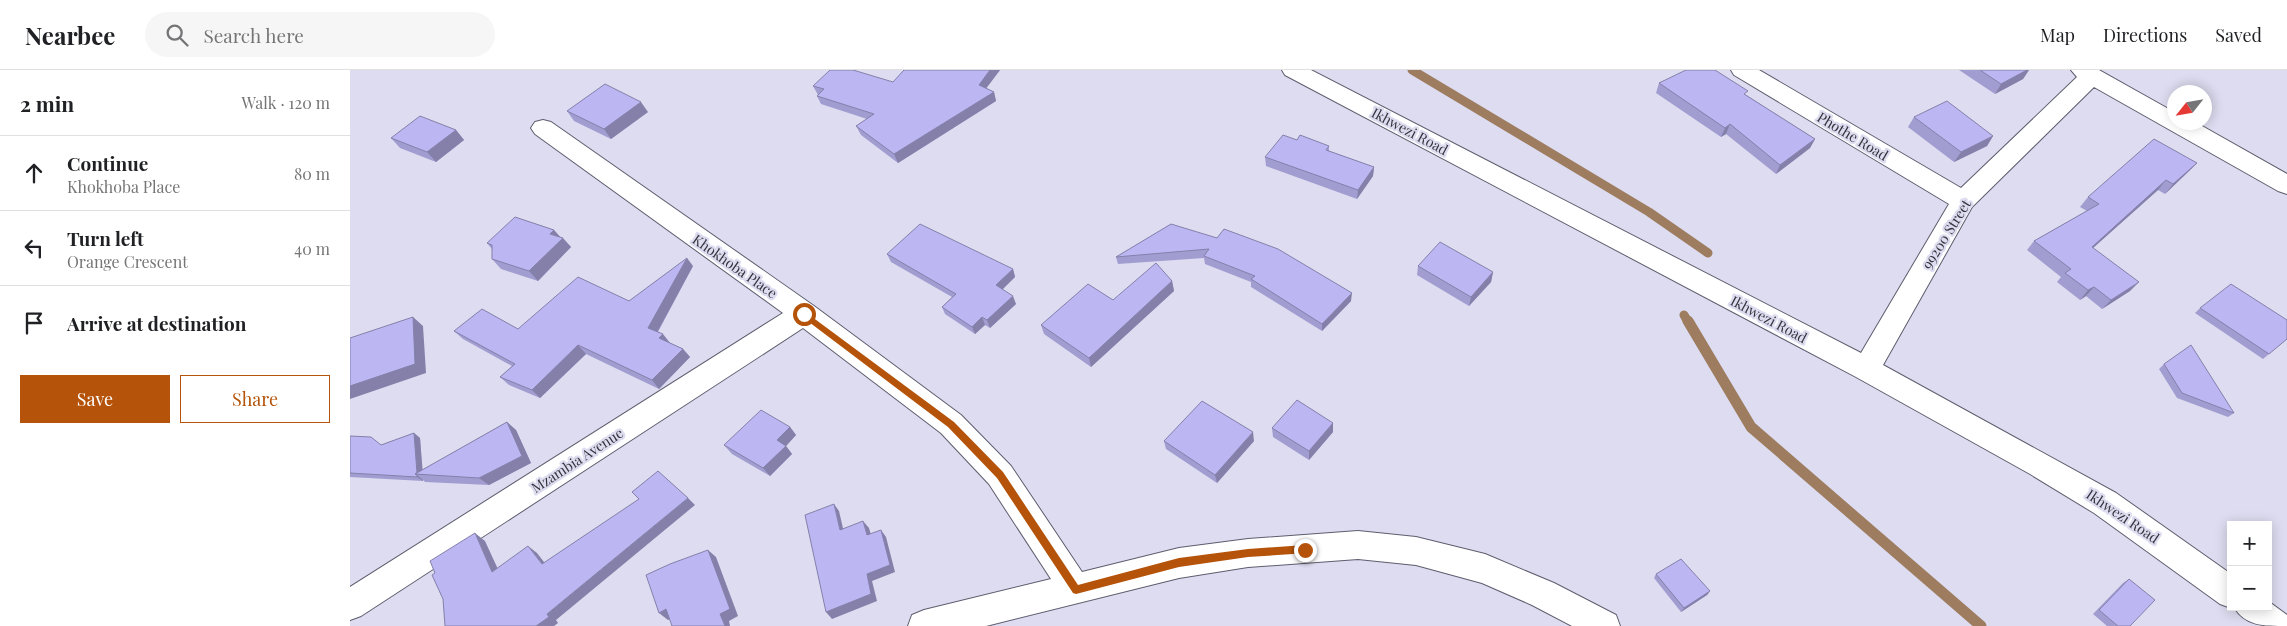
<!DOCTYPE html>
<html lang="en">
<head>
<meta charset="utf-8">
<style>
  :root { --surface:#fff; --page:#f6f6f6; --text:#202124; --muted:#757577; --line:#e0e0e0; --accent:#b45309 }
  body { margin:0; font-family:"Playfair Display",serif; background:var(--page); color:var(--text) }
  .controls { position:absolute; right:15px; bottom:15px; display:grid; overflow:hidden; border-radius:0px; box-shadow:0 2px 12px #0003 }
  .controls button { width:45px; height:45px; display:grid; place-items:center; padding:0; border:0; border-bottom:1px solid var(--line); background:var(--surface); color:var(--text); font:25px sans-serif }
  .compass { position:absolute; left:1817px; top:15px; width:45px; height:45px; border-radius:50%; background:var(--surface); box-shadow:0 2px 12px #0003; rotate:239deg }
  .stop { position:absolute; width:15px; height:15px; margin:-11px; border:4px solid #b45309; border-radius:50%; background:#fff }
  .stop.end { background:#b45309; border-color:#fff; box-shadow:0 1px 5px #0008 }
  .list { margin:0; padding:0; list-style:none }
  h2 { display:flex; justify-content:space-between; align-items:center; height:65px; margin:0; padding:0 20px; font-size:21px }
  h2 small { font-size:16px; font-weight:400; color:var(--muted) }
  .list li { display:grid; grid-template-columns:32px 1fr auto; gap:15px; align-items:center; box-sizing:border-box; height:75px; padding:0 20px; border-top:1px solid var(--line) }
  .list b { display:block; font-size:19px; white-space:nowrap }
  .list p { margin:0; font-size:16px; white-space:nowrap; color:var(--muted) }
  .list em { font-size:16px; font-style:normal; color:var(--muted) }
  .actions { display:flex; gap:10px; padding:15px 20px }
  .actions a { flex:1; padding:11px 0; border:1px solid var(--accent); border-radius:0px; text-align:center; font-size:18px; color:var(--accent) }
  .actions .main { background:var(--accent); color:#fff }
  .icon { flex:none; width:28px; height:28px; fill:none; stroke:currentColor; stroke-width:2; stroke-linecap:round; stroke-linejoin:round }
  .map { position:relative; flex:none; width:1937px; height:556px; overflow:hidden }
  header { display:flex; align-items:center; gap:30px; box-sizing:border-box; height:70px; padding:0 25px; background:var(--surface); border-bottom:1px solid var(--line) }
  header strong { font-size:24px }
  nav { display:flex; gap:28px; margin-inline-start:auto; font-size:18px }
  .search { width:350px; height:45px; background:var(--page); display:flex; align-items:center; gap:12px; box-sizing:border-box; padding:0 18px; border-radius:28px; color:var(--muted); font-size:19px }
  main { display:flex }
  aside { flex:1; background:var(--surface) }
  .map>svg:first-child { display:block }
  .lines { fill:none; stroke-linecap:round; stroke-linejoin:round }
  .stream-far1 { stroke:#9d7c5f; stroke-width:9 }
  .stream { stroke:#9d7c5f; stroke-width:11 }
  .minor-casing { stroke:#5e5d6e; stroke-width:2 }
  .minor { fill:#fff; fill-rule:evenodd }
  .wall { fill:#a29dd1 }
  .shaded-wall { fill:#8480aa }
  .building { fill:#bcb7f3; stroke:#8480aa }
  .route { fill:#b45309 }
  .labels { text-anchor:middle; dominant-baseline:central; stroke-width:4.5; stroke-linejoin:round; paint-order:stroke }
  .street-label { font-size:14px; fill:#33333b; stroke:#dddcf0 }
</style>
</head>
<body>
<header>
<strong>Nearbee</strong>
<div class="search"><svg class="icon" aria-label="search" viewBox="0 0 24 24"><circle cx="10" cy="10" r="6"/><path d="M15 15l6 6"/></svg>Search here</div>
<nav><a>Map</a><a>Directions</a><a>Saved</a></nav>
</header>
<main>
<aside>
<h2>2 min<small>Walk · 120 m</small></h2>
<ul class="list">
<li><svg class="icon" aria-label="ahead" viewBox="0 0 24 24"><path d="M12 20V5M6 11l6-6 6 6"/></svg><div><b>Continue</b><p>Khokhoba Place</p></div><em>80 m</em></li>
<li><svg class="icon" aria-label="left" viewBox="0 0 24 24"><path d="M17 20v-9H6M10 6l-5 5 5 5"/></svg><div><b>Turn left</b><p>Orange Crescent</p></div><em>40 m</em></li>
<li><svg class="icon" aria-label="arrive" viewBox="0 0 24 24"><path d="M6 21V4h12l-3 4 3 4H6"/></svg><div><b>Arrive at destination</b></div></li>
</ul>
<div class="actions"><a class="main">Save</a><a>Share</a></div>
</aside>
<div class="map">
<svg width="1937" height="556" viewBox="0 0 1937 556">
  <rect width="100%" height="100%" fill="#dddcf0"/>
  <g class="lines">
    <path class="stream-far1" d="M1062,0l237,142 59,41
      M1334,245l4,7"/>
    <path class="stream" d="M1338,251l63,106 230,199"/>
    <defs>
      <path id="minor" d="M932,0h29l550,283 88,-149 -215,-129 -3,-5h28l202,118 116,-111 -6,-7h28l75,42v10h21l92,52v20l-9,-3 -184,-104 -122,120 -89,158 233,128 115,81v33h2l-2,1 -11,-4 -126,-91 -64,-39 -174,-97 -571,-302z
        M193,50l8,2 263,184 147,109 50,51 71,106 97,-24 69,-9 110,-8 58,6 69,17 69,29 62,32 4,11h-48l-40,-21 -50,-22 -66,-18 -58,-6 -110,8 -69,11 -193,48h-78l4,-11 12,-5 127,-31 -62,-95 -48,-51 -138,-105 -442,288 -11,4v-33l433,-274 -248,-179 -4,-6 4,-6z
        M1918,531l19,14v11c-24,0 -42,0 -53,-19h34z"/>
    </defs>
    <use href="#minor" class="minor-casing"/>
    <use href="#minor" class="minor"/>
  </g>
  <path class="wall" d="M650,0l-14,18 8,4 2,9 -98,62 -37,-28 -5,-9 11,-7 -46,-15 -4,-8 1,-1 -5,-9 80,-4z
    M1609,0h70l-6,9 -28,15z
    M1309,13l87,12 69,44 -5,9 -34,26 -50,-40 -5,3 -65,-44z
    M217,41l81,1 -37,27 -37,-18z
    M1564,47l79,19 -6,10 -33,16 -46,-35z
    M106,60l8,10 -28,22 -36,-14 -9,-10z
    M947,70l32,6v5l45,16 -1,9 -16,23 -91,-33 -1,-9z
    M1847,93l-9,9 -23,22 -7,-4 -65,58 37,43 -28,18 -16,-13 -6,4 -23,-18 4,-5 -34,-27 7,-9 53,-30 -7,-4 8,-10z
    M821,154l180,77 -29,30 -71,-44v-5l-46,-18 -1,-6 -86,6 -2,-7z
    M204,160l6,7 11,10 -33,34 -37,-12 -9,-10v-10l-5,-6z
    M537,184l126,15 2,8 -13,12 14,15 -26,24 -5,-3 -10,9 -30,-20 -3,-7 10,-10 -61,-35z
    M343,196l-35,66 12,11 13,6 7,8 -31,32 -73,-35 -46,44 -31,-13 -9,-8 12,-11 -49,-27 -9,-8 64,-2 111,-28z
    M1068,196l75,6 -2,10 -22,24 -52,-31z
    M822,211l2,10 -83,76 -47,-33 -3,-9 72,-25z
    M1850,238l87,31 -24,20 -68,-46z
    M1814,294l70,49 -6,4 -51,-19 -18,-29z
    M157,352l9,8 15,33 -42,22 -64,-3 -2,-2v1l-73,-4v-41l31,9 33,-12 6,5 2,32z
    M983,353v9l-24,28 -36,-23 -1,-9z
    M440,357l6,8 -10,11 6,8 -22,22 -38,-22 -8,-9z
    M814,371h90l-37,42 -51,-34z
    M1306,504l54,17 -3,4 -26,17 -27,-34z
    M1779,509l1,47h-23l-14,-12 30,-31z"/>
  <path class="shaded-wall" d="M640,0h10l-18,24 -3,-9z
    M1677,0h2l-6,9 -28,15 6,-10z
    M644,22l2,9 -98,62 -4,-9z
    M291,32l7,10 -37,27 -7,-10z
    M1380,54l-4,10 -5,3 4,-9z
    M106,60l8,10 -28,22 -9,-10z
    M1643,66l-6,10 -33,16 7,-10z
    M1465,69l-5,9 -34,26 4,-9z
    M1847,93l-9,9 -23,22 8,-10z
    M1024,97l-1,9 -16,23 1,-9z
    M1816,110l-8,10 -74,66 8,-9z
    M204,160l8,9 1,-1 8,9 -33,34 -9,-10 21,-37z
    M337,188l6,8 -38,70 -7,-8z
    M663,199l2,8 -16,16 -3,-8z
    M1143,202l-2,10 -22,24 2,-9z
    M822,211l2,10 -83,76 -2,-9z
    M1789,212l-9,9 -28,18 9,-9z
    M1744,217l-8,9 -6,4 8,-10z
    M1002,223l-1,8 -29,30v-7z
    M663,226l3,8 -26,24 -3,-8z
    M63,247l10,9 3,47 -76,26v-13z
    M632,247l3,8 -10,9 -3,-7z
    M313,264l7,9 -11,-5z
    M228,275l8,9 -46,44 -8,-8z
    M333,279l7,8 -31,32 -7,-9z
    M157,352l9,8 15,33 -42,22 -10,-7z
    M983,353v9l-24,28v-9z
    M440,357l6,8 -10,11 6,8 -22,22 -7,-8 14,-28z
    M903,362l1,9 -37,42 -2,-8z
    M64,363l6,5 3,37 -6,-1z
    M67,405l6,5v1l-6,-4z
    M338,428l7,7 -139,115 2,3 -4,3h-18l11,-12z
    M484,434l5,7 6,26 -5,-7z
    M513,451l6,7 4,14 -6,-7z
    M531,460l5,7 9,35 -23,9 5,20 -45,18 -6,-7z
    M125,463l10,8 17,37 -10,-6z
    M178,476l9,7 14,18 -9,-7z
    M358,480l8,7 22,59 -9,5 1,5h-5l-5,-12z
    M1360,521l-3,4 -26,17 3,-4z
    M316,539l9,8 -7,3 -9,-7z"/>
  <path class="building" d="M480,0h23l40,12 11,-12h86l-11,15 15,7 -100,62 -38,-28 18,-12 -57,-18 7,-7 -11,-3z
    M1336,0h29l33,21 -4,3 71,45 -35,26 -50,-41 -5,4 -66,-45z
    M1630,0h47l-26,14z
    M255,14l36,18 -37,27 -37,-18z
    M1597,31l46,35 -32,16 -47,-35z
    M70,46l36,14 -29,22 -36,-14z
    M933,65l14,5 3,-5 29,11 -3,4 48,17 -16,23 -93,-33z
    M1804,69l43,24 -24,21 -7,-4 -74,67 47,35 -28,18 -17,-13 -6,3 -23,-17 6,-4 -37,-28 65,-37 -11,-7z
    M165,147l39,13 -4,4 13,4 -34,33 -37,-12v-14l-5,-2z
    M570,154l93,45 -17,16 17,11 -26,24 -5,-3 -10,10 -30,-20 14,-13 -69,-40z
    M821,154l46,14 7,-9 54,20 74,44 -30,31 -71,-45 4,-3 -51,-20 5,-7 -93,8z
    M1090,172l53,30 -22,25 -53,-31z
    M337,188l-39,70 15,6 -4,4 24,11 -31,31 -74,-35 -46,45 -32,-13 15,-13 -61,-33 28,-22 36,20 60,-52 51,24z
    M806,193l16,18 -83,77 -48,-33 47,-41 25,16z
    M1881,214l56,36v19l-18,15 -69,-46z
    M63,247l2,47 -65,22v-48z
    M1841,275l43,68 -52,-20 -18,-29z
    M947,330l36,23 -24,28 -37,-23z
    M852,331l51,31 -38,43 -51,-34z
    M411,340l29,17 -13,13 9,6 -23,22 -39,-23z
    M157,352l15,34 -43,22 -64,-4z
    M64,363l3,40 -2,1 2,1v2l-67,-4v-37l21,1 10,8z
    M308,401l30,27 -141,116 2,3 -13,9h-91l-2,-27 -11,-24 3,-2 -5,-12 45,-28 17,39 36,-26 14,18 97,-65 -7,-7z
    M484,434l6,26 23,-9 4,14 14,-5 9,35 -23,9 4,20 -45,18 -21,-97z
    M358,480l22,59 -10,5 5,12h-53l-6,-17 -7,4 -13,-38 24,-11z
    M1331,489l29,32 -26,17 -28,-34z
    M1779,509l26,21 -25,26h-12l-19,-16z"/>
  <path class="route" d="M454,241l150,111 49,50 75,113 101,-27 69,-9 57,-4 3,2v6l-60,4 -69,10 -103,27 -3,-1 -76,-115 -49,-51 -147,-111 -1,-2z"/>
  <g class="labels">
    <g class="street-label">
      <text transform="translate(1060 61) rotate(28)">Ikhwezi Road</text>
      <text transform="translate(1503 66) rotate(31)">Phothe Road</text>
      <text transform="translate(1596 164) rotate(-58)">99200 Street</text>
      <text transform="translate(385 196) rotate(35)">Khokhoba Place</text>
      <text transform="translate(1419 249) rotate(28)">Ikhwezi Road</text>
      <text transform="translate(227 390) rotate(-33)">Mzambia Avenue</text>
      <text transform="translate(1773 446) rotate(34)">Ikhwezi Road</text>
    </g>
  </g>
</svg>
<div class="controls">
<button>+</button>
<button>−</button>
</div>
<svg class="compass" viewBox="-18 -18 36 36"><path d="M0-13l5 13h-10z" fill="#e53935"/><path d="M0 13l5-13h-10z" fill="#757577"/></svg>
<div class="stop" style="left:454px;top:244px"></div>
<div class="stop end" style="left:955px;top:480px"></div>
</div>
</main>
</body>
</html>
